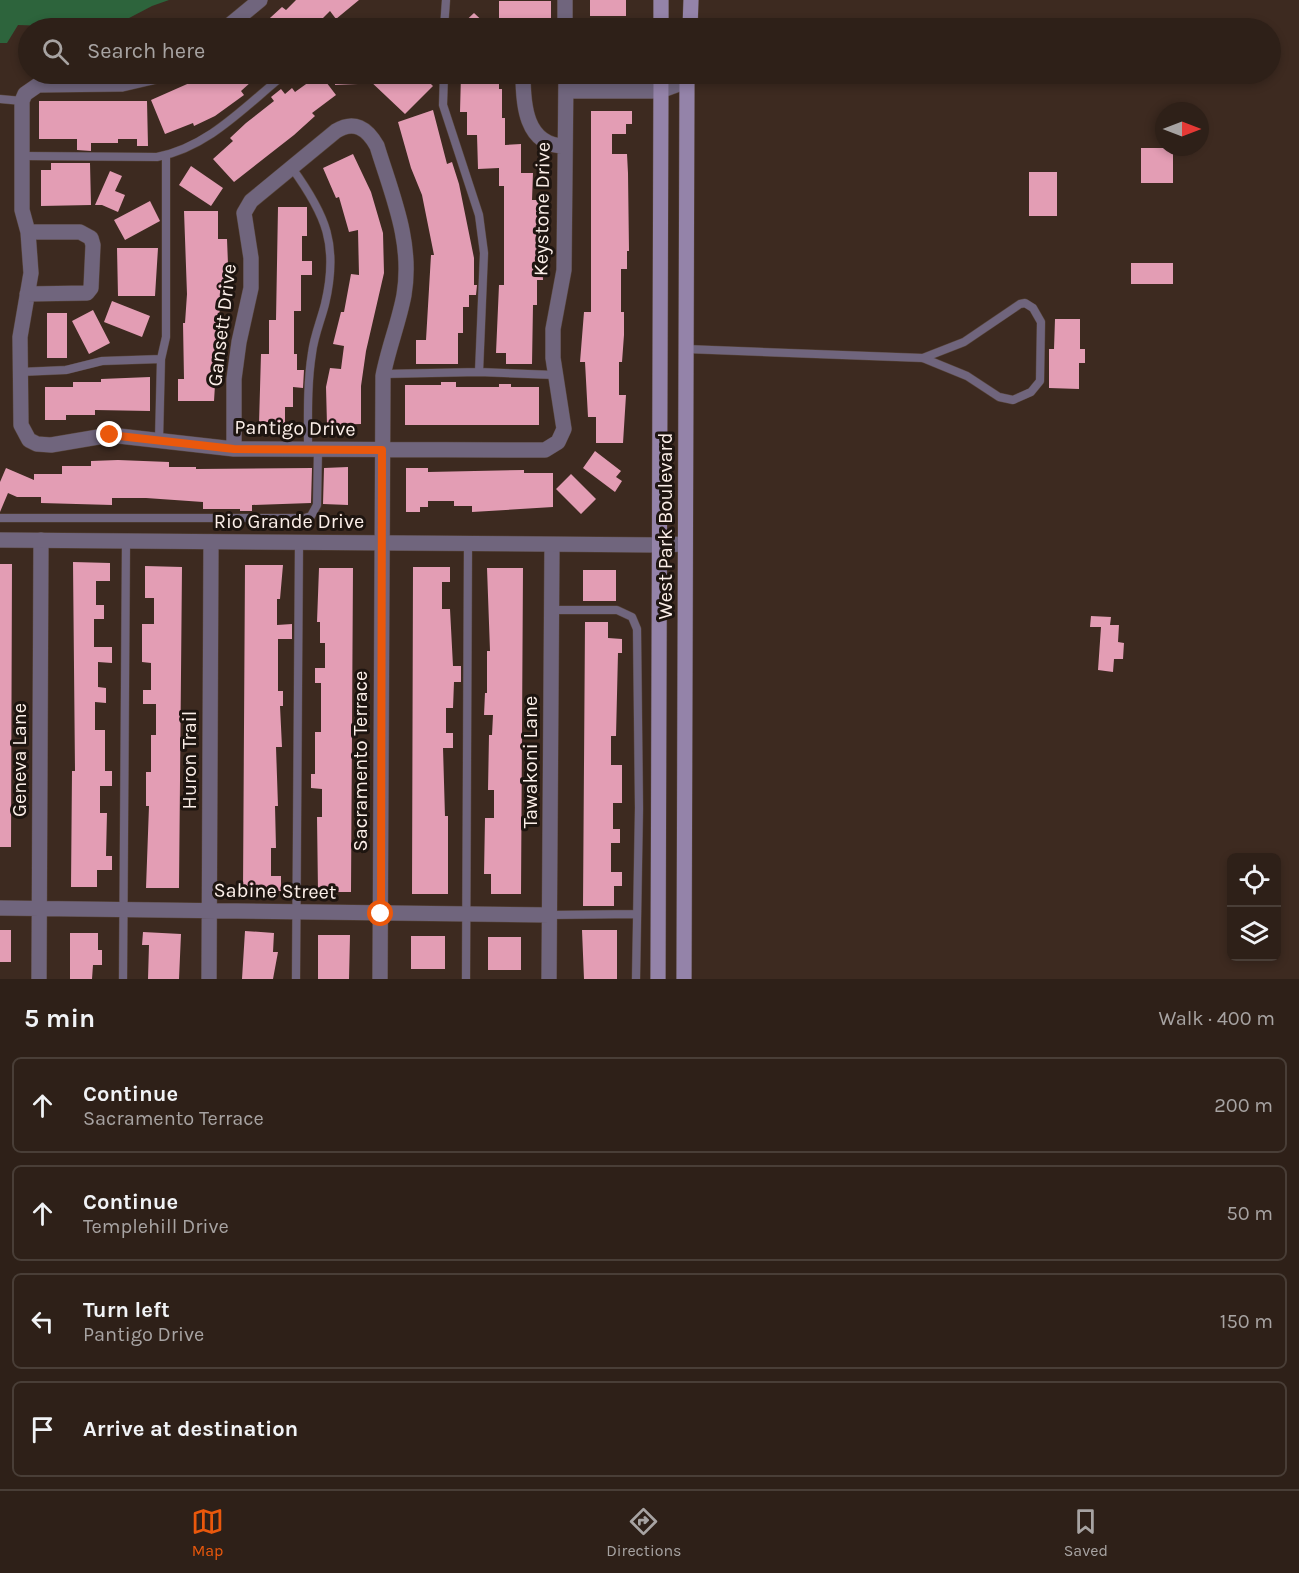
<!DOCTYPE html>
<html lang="en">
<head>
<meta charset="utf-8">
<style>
  :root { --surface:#2e2018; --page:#3a2d25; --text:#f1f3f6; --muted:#a7a3a2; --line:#493e37; --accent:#ea580c }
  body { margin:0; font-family:Karla,sans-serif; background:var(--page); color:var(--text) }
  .controls { position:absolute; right:18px; bottom:18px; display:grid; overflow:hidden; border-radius:9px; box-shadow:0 3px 9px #0003 }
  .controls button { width:54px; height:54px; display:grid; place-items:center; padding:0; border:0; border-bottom:2px solid var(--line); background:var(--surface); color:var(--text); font:30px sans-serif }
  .compass { position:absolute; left:1155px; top:102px; width:54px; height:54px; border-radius:50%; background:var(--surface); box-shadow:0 3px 9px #0003; rotate:90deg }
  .stop { position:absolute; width:18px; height:18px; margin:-14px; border:4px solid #ea580c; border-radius:50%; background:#fff }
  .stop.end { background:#ea580c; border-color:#fff; box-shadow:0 2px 6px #0008 }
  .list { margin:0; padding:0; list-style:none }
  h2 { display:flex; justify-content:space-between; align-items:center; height:78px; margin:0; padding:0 24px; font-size:26px }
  h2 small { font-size:20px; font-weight:400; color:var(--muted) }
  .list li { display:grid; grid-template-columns:39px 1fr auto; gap:18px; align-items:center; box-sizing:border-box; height:96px; margin:0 12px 12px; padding:0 12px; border:2px solid var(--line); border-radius:9px }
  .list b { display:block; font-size:22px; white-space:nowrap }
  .list p { margin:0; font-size:20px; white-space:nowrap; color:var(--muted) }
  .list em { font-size:20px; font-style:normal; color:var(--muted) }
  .icon { flex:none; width:33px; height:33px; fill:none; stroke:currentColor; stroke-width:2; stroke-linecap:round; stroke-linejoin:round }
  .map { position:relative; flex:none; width:1299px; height:979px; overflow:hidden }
  .search { position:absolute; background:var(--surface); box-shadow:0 3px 9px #0003; left:18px; right:18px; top:18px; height:66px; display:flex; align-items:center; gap:15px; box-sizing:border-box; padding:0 21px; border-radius:33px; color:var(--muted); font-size:22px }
  .sheet { height:510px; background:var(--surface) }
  nav { display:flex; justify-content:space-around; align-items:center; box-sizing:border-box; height:84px; border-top:2px solid var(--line); background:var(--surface); font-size:16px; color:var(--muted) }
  nav a { display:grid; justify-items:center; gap:3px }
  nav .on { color:var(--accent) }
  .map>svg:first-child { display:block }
  .forest { fill:#2d643c }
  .building { fill:#e39db4 }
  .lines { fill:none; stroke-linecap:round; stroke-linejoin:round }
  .service-casing { stroke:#58463c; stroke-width:9 }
  .minor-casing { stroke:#58463c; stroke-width:16 }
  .tertiary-casing { stroke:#58463c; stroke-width:16 }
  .secondary-casing { stroke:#58463c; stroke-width:16 }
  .service { stroke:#70657d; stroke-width:8 }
  .minor { stroke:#70657d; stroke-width:15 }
  .tertiary { stroke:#70657d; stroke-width:15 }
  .secondary { stroke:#9483a9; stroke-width:15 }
  .route { stroke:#ea580c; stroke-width:8 }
  .labels { text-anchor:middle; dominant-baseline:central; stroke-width:6; stroke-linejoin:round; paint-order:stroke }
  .street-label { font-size:20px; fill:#fcefe9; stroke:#1e1510 }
</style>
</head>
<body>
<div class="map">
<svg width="1299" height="979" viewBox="0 0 1299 979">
  <rect width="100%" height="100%" fill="#3d2a20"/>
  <path class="forest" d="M0,0h169l-17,6 -42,22 -92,-3 -11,18h-7z"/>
  <path class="building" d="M296,0h63l-23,19 -6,-8 -17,17h-54l23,-21 4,3z
    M590,0h36v16h-36z
    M499,1h52v27h-52z
    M474,13l16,15h-32z
    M200,74h60l-19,17 3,4 -29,21 -21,10 -1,-3 -28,11 -14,-34 52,-23z
    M320,74l16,21 -24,18 3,3 -21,19 -60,47 -21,-23 20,-18 -3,-3 16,-15 28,-22 -3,-4 10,-8 4,5 7,-6 3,4z
    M335,74h22l1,10 -23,1z
    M373,74h48l12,12 -28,28 -37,-35z
    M461,74h38v15h3v29h3v27l16,-1v29h12l-1,27h8l3,80h-6v25h-4l-1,59h-26v-11h-10l3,-68h5v-99h-5v-18l-21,1 -1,-34h-10v-23h-7z
    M39,101h108l1,45h-11v-7h-19v4h-27v8l-14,-1v-11h-38z
    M433,110l14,54 5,-2 7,22 15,74v27h3l-1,10h-7v12h-6v26h-5v31h-42v-24h10l5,-85h3l-12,-60 -11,-27 -13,-46z
    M591,111h41v13h-6v10h-14v20h15l1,19 1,78h-2v18h-6v43h3v23l-2,27h-3v33h7l-3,48h-27v-26h-8l-3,-55h-5l4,-50h7z
    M1141,148h32v35h-32z
    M353,154l18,38 12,41 1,40 -18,78 -5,35v38l-34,1 -1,-38 4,-19 11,1 3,-23 -11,-2 8,-32h3l7,-38 8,1 -1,-45 -9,2 -10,-35 -3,1 -13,-30z
    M51,163h39l1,42 -50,1v-36h10z
    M191,166l32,22 -12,18 -32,-21z
    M110,171l12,5 -7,15 10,4 -7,17 -16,-7h-7z
    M1029,172h28v44h-28z
    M150,201l10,20 -35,19 -11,-20z
    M278,207h29v29h-5v25h10v14h-11v36h-7v43h3v16h7l-1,18 -10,-1v20h-8v17h-26l2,-70h8v-34h7z
    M184,211h34v28h9l2,50h-8l-7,112h-36v-22h6l-1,-56h2l2,-29z
    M117,248h41l-3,48h-37z
    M1131,263h42v21h-42z
    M112,301l38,15 -8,21 -38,-15z
    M93,310l17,33 -21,11 -17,-33z
    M47,313h20v45h-20z
    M1055,319h25v30h5v14h-6v26l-30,-1v-39h5z
    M150,377v34l-55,-1v5h-29v5h-21v-33h28v-5h28v-3z
    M441,382h15v5h43v-3h12v3h28v38h-134v-40h36z
    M595,451l26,20 -5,6 6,4 -7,11 -32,-24z
    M118,460l51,2v5h27v2l116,-1 -1,35 -59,2v6h-12v-2h-37v-7l-57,-4h-34v7l-71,-2v-6h-24l-9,-4 -8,19v-30l6,-14 28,12v-6h28v-8h29v-5z
    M348,467v38l-25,-1 1,-36z
    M406,468h22v4l96,-2v3h29v34l-81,5v-6h-18v-5h-26v6h-8v5h-14z
    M571,474l25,25 -15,15 -25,-25z
    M73,562l37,1v18h-14v24h8v14h-10v28h18v16l-14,-1v25l8,1v15l-11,-1v28h10v41h7v15h-12v27h7l-1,43h6v14h-15v17h-26l1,-116h3z
    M0,564h12l-1,283h-11z
    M245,565h38l-3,34h-3v26l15,-1v15h-14v52h5v15h-3l2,41h-6l2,59h-3l1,42h-5v28h10v15h-38z
    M145,566l37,1 -3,321h-33l3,-82h-3v-34h5v-37h5v-31h-13v-14h8v-27l-9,-1v-38h12v-26h-9z
    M413,567h37v15h-8v27h8l3,57h8v16h-7l-1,26h-7v25h7v15h-10l2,68h3v78h-36z
    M319,568h34l-2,324h-33l-1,-75h5v-28l-11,-1v-14h4v-42h6v-49h-6v-15h10v-25h-5v-21h-3z
    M487,568h36l-2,326h-30v-20h-7l1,-56h9v-28h-6l1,-55h3l1,-20h-9l1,-22h2v-42h3z
    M583,570h33v31h-33z
    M1091,616l20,1 -1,8h9l-1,17 6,1 -1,16h-9l-1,13 -15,-2 3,-43h-11z
    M585,622h23v16l14,1v14h-4l-2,83h-5v29h11v38h-9v26h7v14h-9v29h11v14h-8v20h-31z
    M0,930h11v32h-11z
    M582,930h35v49h-33z
    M245,931l29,2 -1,19h5l-5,27h-31z
    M143,932l38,2 -2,45h-31l1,-34h-7z
    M70,933h28v17h4v15h-9l-1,14h-22z
    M318,935h32l-1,44h-31z
    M411,936h34v33h-34z
    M488,937h33v33h-33z"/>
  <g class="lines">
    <defs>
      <path id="service" d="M444,28l2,-28
        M444,74l-1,31 36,110 5,38 -5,119 76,3
        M0,99l22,2
        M22,156l135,1c52,-10 88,-51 128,-83
        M292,168c34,47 47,77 33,136 -4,16 -11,32 -13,49 -5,31 -4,64 -4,96
        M686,349l237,9 44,18 32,21 14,3 18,-8 9,-11 1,-59 -8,-14 -8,-5 -5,1 -56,38 -41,16
        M20,372l46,-2 36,-9 59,-2 5,-22v-182
        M383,374l96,-2
        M159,440l2,-81
        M0,518h305l6,-2 6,-11 1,-56
        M552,610h65l15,7 5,12 2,179 -3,171
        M550,915l86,-1
        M123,979l3,-438
        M296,979l3,-437
        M466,979l2,-435"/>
      <path id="minor" d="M565,0v28
        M226,28l34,-28
        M165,74l-43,10 -84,1 -13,9 -3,7v109l6,22 3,41 -11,64 1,88 8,15 8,4 14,1 59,-10 124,14 311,1 13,-8 6,-13 -11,-71v-29l11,-59 2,-196
        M523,74c0,29 2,72 42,72
        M566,91h94l27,-10
        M27,294l60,-1 4,-5 2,-43 -2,-7 -11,-6h-52
        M234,449v-70l5,-37 12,-54v-30l-7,-45 7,-12 85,-70c18,-11 31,-3 41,15 15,49 36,96 27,149 -5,27 -16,54 -21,81l-3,603
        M659,545l26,-1
        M0,908l550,7
        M39,979l2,-439
        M209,979l2,-437
        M549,979l3,-434"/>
      <path id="tertiary" d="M0,540l659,5"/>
      <path id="secondary" d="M661,28v-28
        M690,28l1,-28
        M658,979l3,-905
        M684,979l3,-905"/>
    </defs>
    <use href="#service" class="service-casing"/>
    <use href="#minor" class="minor-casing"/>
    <use href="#tertiary" class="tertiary-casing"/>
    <use href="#secondary" class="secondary-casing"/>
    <use href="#service" class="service"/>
    <use href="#minor" class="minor"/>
    <use href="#tertiary" class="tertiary"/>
    <use href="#secondary" class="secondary"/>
  </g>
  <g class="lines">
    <path class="route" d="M110,435l124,14 148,1 -1,464"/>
  </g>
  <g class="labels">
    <g class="street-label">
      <text transform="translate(542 209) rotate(-89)">Keystone Drive</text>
      <text transform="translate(222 325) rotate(-83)">Gansett Drive</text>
      <text transform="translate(295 428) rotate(1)">Pantigo Drive</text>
      <text x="289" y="521">Rio Grande Drive</text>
      <text transform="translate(665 526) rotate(-90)">West Park Boulevard</text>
      <text transform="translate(19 760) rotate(-90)">Geneva Lane</text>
      <text transform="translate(189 760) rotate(-90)">Huron Trail</text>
      <text transform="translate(360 761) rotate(-90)">Sacramento Terrace</text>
      <text transform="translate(530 762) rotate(-90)">Tawakoni Lane</text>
      <text transform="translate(275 891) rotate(1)">Sabine Street</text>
    </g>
  </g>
</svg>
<div class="controls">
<button><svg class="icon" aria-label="locate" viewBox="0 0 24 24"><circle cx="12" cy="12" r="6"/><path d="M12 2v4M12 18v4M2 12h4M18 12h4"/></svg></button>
<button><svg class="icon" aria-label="layers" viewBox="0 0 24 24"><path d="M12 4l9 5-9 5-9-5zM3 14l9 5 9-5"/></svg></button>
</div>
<svg class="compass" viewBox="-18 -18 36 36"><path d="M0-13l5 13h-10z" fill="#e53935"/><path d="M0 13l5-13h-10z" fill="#a7a3a2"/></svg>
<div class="stop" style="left:381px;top:914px"></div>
<div class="stop end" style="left:110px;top:435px"></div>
<div class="search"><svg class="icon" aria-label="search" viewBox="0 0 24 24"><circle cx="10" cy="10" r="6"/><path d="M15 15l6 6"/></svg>Search here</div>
</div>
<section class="sheet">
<h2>5 min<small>Walk · 400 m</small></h2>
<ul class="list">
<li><svg class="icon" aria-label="ahead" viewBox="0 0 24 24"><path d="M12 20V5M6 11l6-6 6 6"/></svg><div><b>Continue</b><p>Sacramento Terrace</p></div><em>200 m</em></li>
<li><svg class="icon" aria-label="ahead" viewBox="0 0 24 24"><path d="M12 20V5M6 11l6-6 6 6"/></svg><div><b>Continue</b><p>Templehill Drive</p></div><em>50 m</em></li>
<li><svg class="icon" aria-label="left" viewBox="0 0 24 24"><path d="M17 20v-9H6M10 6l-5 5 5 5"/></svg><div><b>Turn left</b><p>Pantigo Drive</p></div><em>150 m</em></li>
<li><svg class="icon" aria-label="arrive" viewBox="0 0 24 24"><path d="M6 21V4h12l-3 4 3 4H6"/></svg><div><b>Arrive at destination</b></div></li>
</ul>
</section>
<nav>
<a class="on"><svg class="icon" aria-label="map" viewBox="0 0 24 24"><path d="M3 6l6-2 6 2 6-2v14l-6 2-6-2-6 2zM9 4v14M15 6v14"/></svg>Map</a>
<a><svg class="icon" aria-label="directions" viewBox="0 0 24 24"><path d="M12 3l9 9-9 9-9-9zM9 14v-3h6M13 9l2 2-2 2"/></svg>Directions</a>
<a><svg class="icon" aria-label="saved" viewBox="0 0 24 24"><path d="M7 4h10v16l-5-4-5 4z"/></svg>Saved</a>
</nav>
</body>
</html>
